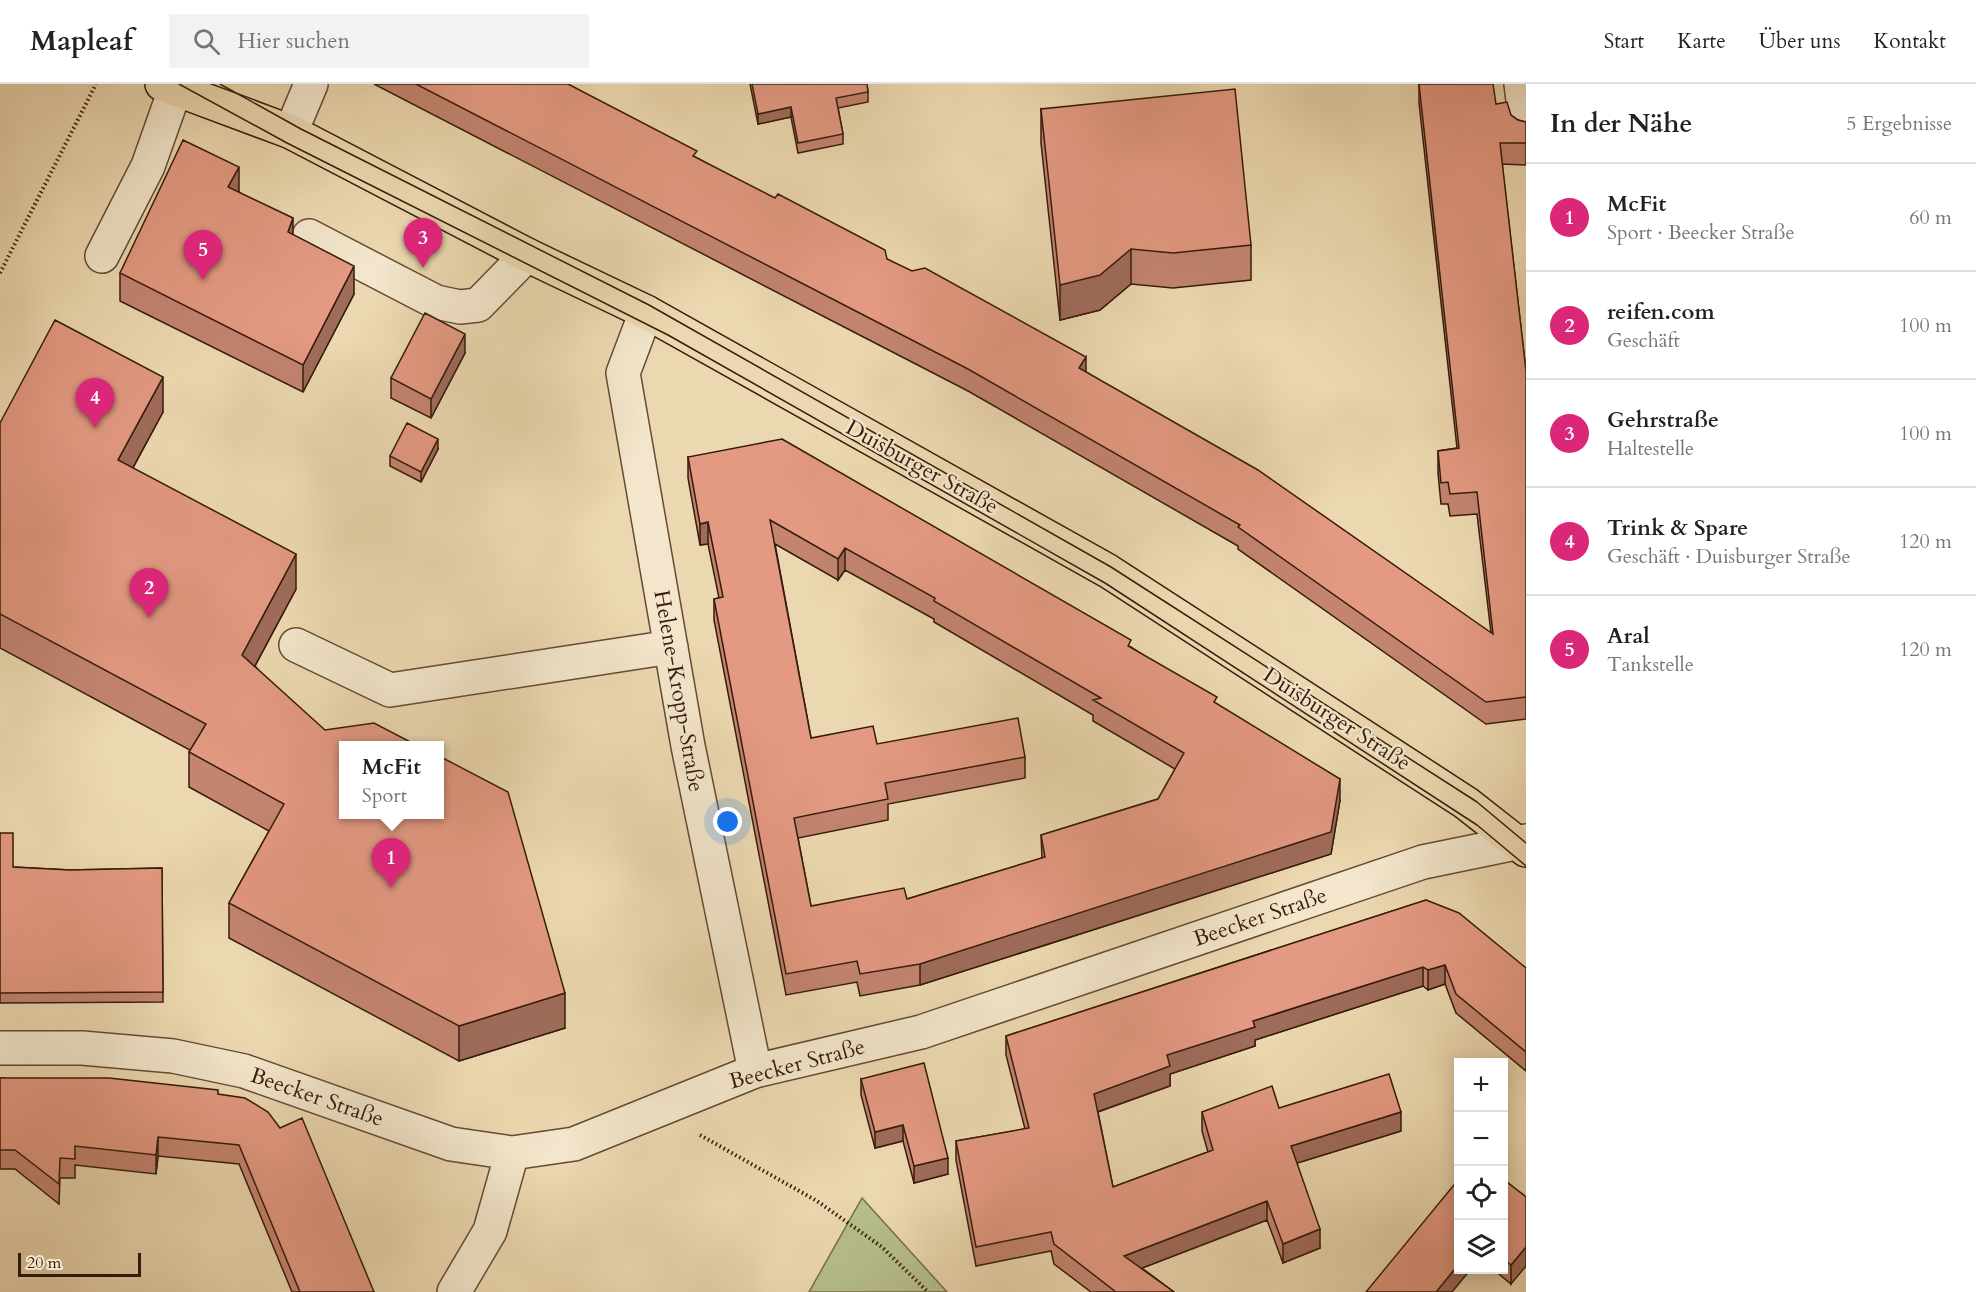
<!DOCTYPE html>
<html lang="de">
<head>
<meta charset="utf-8">
<style>
  :root { --surface:#fff; --page:#f2f2f2; --text:#222; --muted:#767676; --line:#e0e0e0; --accent:#db2777 }
  body { margin:0; font-family:Cardo,serif; background:var(--page); color:var(--text) }
  .controls { position:absolute; right:18px; bottom:18px; display:grid; overflow:hidden; border-radius:0px; box-shadow:0 3px 15px #0003 }
  .controls button { width:54px; height:54px; display:grid; place-items:center; padding:0; border:0; border-bottom:2px solid var(--line); background:var(--surface); color:var(--text); font:30px sans-serif }
  .scale { position:absolute; left:18px; bottom:15px; width:123px; box-sizing:border-box; padding-left:6px; border:3px solid #361b0c; border-top:0; font-size:16px; line-height:21px; white-space:nowrap; color:#361b0c; -webkit-text-stroke:4px #f3e6cc; paint-order:stroke }
  .you { position:absolute; left:728px; top:738px; width:21px; height:21px; margin:-15px; border:4px solid #fff; border-radius:50%; background:#1a73e8; box-shadow:0 0 0 9px #1a73e833 }
  .badge { display:grid; place-items:center; width:39px; height:39px; border-radius:50%; background:var(--accent); color:#fff; font-size:20px; font-weight:700 }
  .pin { position:absolute; translate:-50% -50px; filter:drop-shadow(0 2px 3px #0008) }
  .pin::after { content:''; position:absolute; top:32px; width:21px; height:18px; background:inherit; clip-path:polygon(0 0,100% 0,50% 100%) }
  .popup { position:absolute; left:339px; top:657px; width:105px; height:78px; box-sizing:border-box; display:grid; place-content:center; border-radius:0px; background:var(--surface); filter:drop-shadow(0 2px 4px #0005); font-size:20px; white-space:nowrap; color:var(--muted) }
  .popup b { font-size:22px; color:var(--text) }
  .popup::after { content:''; position:absolute; left:50%; top:100%; margin-left:-12px; border:12px solid transparent; border-top-color:var(--surface) }
  .list { margin:0; padding:0; list-style:none }
  h2 { display:flex; justify-content:space-between; align-items:center; height:78px; margin:0; padding:0 24px; font-size:26px }
  h2 small { font-size:20px; font-weight:400; color:var(--muted) }
  .list li { display:grid; grid-template-columns:39px 1fr auto; gap:18px; align-items:center; box-sizing:border-box; height:108px; padding:0 24px; border-top:2px solid var(--line) }
  .list b { display:block; font-size:22px; white-space:nowrap }
  .list p { margin:0; font-size:20px; white-space:nowrap; color:var(--muted) }
  .list em { font-size:20px; font-style:normal; color:var(--muted) }
  .icon { flex:none; width:33px; height:33px; fill:none; stroke:currentColor; stroke-width:2; stroke-linecap:round; stroke-linejoin:round }
  .map { position:relative; flex:none; width:1526px; height:1208px; overflow:hidden }
  header { display:flex; align-items:center; gap:36px; box-sizing:border-box; height:84px; padding:0 30px; background:var(--surface); border-bottom:2px solid var(--line) }
  header strong { font-size:28px }
  nav { display:flex; gap:33px; margin-inline-start:auto; font-size:21px }
  .search { width:420px; height:54px; background:var(--page); display:flex; align-items:center; gap:15px; box-sizing:border-box; padding:0 21px; border-radius:0px; color:var(--muted); font-size:22px }
  main { display:flex }
  aside { flex:1; background:var(--surface) }
  .map>svg:first-child { display:block }
  .green { fill:#b6bf8c; stroke:#766d4c; stroke-width:1.5 }
  .lines { fill:none; stroke-linecap:round; stroke-linejoin:round }
  .minor-casing { stroke:#644a35; stroke-width:36 }
  .major-casing { stroke:#361b0c; stroke-width:36 }
  .path { stroke:#361b0c; stroke-width:4; stroke-dasharray:1.5 3; stroke-linecap:butt }
  .minor { stroke:#f3e6cc; stroke-width:33 }
  .major { stroke:#ecd8b0; stroke-width:33 }
  .tram { stroke:#361b0c; stroke-width:1.5 }
  .wall { fill:#c38470; stroke:#361b0c; stroke-width:1.5; fill-rule:evenodd }
  .shaded-wall { fill:#9f6b5b; stroke:#361b0c; stroke-width:1.5 }
  .building { fill:#e39982; stroke:#361b0c; stroke-width:1.5; fill-rule:evenodd }
  .labels { text-anchor:middle; dominant-baseline:central; stroke-width:5; stroke-linejoin:round; paint-order:stroke }
  .street-label { font-size:22px; fill:#361b0c; stroke:#f3e6cc }
</style>
</head>
<body>
<header>
<strong>Mapleaf</strong>
<div class="search"><svg class="icon" aria-label="search" viewBox="0 0 24 24"><circle cx="10" cy="10" r="6"/><path d="M15 15l6 6"/></svg>Hier suchen</div>
<nav><a>Start</a><a>Karte</a><a>Über uns</a><a>Kontakt</a></nav>
</header>
<main>
<div class="map">
<svg width="1526" height="1208" viewBox="0 0 1526 1208">
  <rect width="100%" height="100%" fill="#ecd8b0"/>
  <filter id="stains"><feTurbulence type="fractalNoise" baseFrequency=".00333" numOctaves="4"/><feColorMatrix values="0 0 0 0 .2 0 0 0 0 .09 0 0 0 0 .02 0 0 0 .5 -.17"/></filter>
  <radialGradient id="worn" r=".72"><stop offset=".6" stop-color="#630" stop-opacity="0"/><stop offset="1" stop-color="#630" stop-opacity=".3"/></radialGradient>
  <path class="green" d="M862,1114l85,94h-138z"/>
  <g class="lines">
    <defs>
      <path id="minor" d="M1521,0l5,41
        M291,48l20,-48
        M309,152l127,66 24,5 18,-2 49,-50
        M102,172l46,-90 29,-82
        M646,228l-23,61 65,373 67,325
        M296,561l94,45 281,-43
        M0,964h82l91,8 71,15 207,73 61,9 62,-9 181,-73 166,-39 502,-170 103,-21
        M454,1208l36,-61 22,-78"/>
      <path id="major" d="M162,0l129,48 236,123 119,57 462,259 358,232 60,47"/>
    </defs>
    <use href="#minor" class="minor-casing"/>
    <use href="#major" class="major-casing"/>
    <path class="path" d="M0,189l96,-189
      M700,1051l117,66 65,46 46,45"/>
    <use href="#minor" class="minor"/>
    <use href="#major" class="major"/>
    <path class="tram" d="M179,0l108,59 381,192 437,248 372,242 49,41
      M220,0l81,45 348,176 462,262 366,235 49,41"/>
  </g>
  <path class="wall" d="M374,0h194l129,74 190,101 199,113 405,261 -14,-119 -27,2 -2,-12h-7l-3,-31v-22l19,-3 -38,-345v-19l77,20 22,16 8,2v43l-24,-1 24,207v348l-40,5 -248,-175v-3l-270,-155z
    M750,0h117l1,8v10l-30,6 5,26v10l-45,9 -7,-36 -33,7z
    M1041,25l210,136v35l-78,8 -42,-4 -31,26 -40,10 -19,-177z
    M239,108l54,43 61,59 -51,98 -183,-91v-28z
    M465,269l-34,65 -40,-20v-20z
    M163,328l-30,56 163,121 -41,77 310,362 -106,33 -230,-123v-35l40,-72 -80,-44v-35l1,-2 -190,-102v-225z
    M438,365l-17,33 -31,-16v-10z
    M688,373l443,190 86,57 123,96 -9,54 -411,131 -60,11 -3,-14 -71,13 -72,-375v-21l5,-1 -11,-54 -8,1 -12,-67zM775,460l63,36 7,-10 89,49v3l159,93v6l82,48 -17,30 -117,36 1,23 -135,41 -96,7 -13,-68 90,-18v-16l137,-26v-21l-214,-19z
    M0,749l13,34 57,3 92,-2 1,134 -163,1z
    M1426,816l100,68v103l-70,-58 -11,-29 -17,6 -5,-4 -168,54v6l-85,28v12l-72,26 15,75 95,-35 -6,-21v-19l77,-4 122,23 -104,32 23,85 -37,15 -16,-43 -125,48 32,24h-83l-37,-28 -3,-13 -75,15 -20,-106v-19l69,-12 -19,-74v-19z
    M0,994l218,16 156,198h-82l-53,-128 -81,-8 -2,18 -81,-9v13h-15l-1,26 -44,-35h-15z
    M861,995l87,95 -34,9 -11,-42 -28,7 -14,-53z
    M1503,1095l23,18 -15,87 -18,-15h10z"/>
  <path class="shaded-wall" d="M791,23v10l-33,7v-10z
    M239,83v28l-11,-8z
    M293,134v27l-5,-13z
    M1131,165v35l-31,26 -40,10v-35z
    M354,182v28l-51,98v-27z
    M465,250v19l-34,65v-19z
    M1086,273v21l-7,-10z
    M163,293v35l-45,83v-35z
    M438,355v10l-17,33v-10z
    M708,438v22l-8,1v-21z
    M845,464v22l-7,10v-21z
    M296,470v35l-54,101v-35z
    M1340,695v21l-9,54 -411,131v-21z
    M1445,881v19l-17,6v-20z
    M1423,883v19l-168,54v6l-85,28v12l-76,27v-19l73,-39 86,-34z
    M565,909v35l-106,33v-35z
    M1401,1028v19l-110,34v-19z
    M903,1041v16l-28,7v-16z
    M158,1053v19l-2,18v-19z
    M948,1074v16l-34,9v-17z
    M1267,1117v19l-143,55v-19z
    M1320,1145v19l-37,15v-19z
    M1526,1163v19l-15,18v-19z
    M1458,1181v4h13l-19,23h-16z"/>
  <path class="building" d="M416,0h152l129,67 -4,5 82,42 3,-4 107,56 2,9 25,12 13,-3 161,89 -7,11 179,102 235,164 -16,-142 -27,2 -2,-12 -7,1 -3,-32 21,-3 -40,-364h74l3,20 11,-2 4,13 7,5 8,2v21h-26l26,228v326l-40,5 -248,-175 2,-2 -272,-156z
    M752,0h115l1,8 -32,6 7,36 -45,9 -7,-36 -33,7z
    M1235,5l16,156 -78,8 -42,-4 -31,26 -40,10 -19,-176z
    M183,56l56,27 -11,20 65,31 -5,14 66,34 -51,99 -183,-92z
    M425,229l40,21 -34,65 -40,-21z
    M55,236l108,57 -45,83 178,94 -54,101 83,75 49,-7 44,23h-75v68h96v-58l69,36 57,201 -106,33 -230,-123 55,-99 -95,-52 17,-28 -206,-110v-191z
    M407,339l31,16 -17,33 -31,-16z
    M782,355l349,201 -3,6 89,51 -3,5 126,77 -9,53 -411,132 -60,10 -3,-13 -71,13 -72,-375 9,-2 -15,-75 -8,2 -12,-67zM770,436l68,39 7,-11 90,50 -1,3 167,97 -8,2 91,53 -26,46 -117,36 4,22 -138,42 -3,-11 -93,18 -17,-88 94,-19 -3,-16 140,-26 -7,-39 -141,26 -4,-18 -62,12z
    M0,749h13v34l57,3 92,-2 1,124 -163,1z
    M1426,816l33,13 67,55v84l-70,-58 -11,-29 -17,5 -5,-3 -170,54 2,6 -88,28 3,11 -76,28 19,93 100,-37 -11,-38 70,-26 7,22 110,-34 12,38 -110,34 29,83 -37,15 -16,-43 -143,55 50,36h-58l-62,-48 -3,-12 -75,15 -20,-106 73,-13 -23,-92z
    M924,979l24,95 -34,8 -11,-41 -28,7 -14,-53z
    M0,994h109l109,12v4l27,4 23,14 12,16 22,-10 72,174h-74l-61,-147 -81,-8 -2,18 -81,-9v13l-15,-1 -1,26 -44,-34h-15z
    M1503,1095l23,18v50l-15,18 -8,-6z
    M1458,1096v85l-22,27h-70z"/>
  <g class="labels">
    <g class="street-label">
      <text transform="translate(922 383) rotate(29)">Duisburger Straße</text>
      <text transform="translate(679 607) rotate(80)">Helene-Kropp-Straße</text>
      <text transform="translate(1337 635) rotate(33)">Duisburger Straße</text>
      <text transform="translate(1260 833) rotate(-19)">Beecker Straße</text>
      <text transform="translate(797 980) rotate(-15)">Beecker Straße</text>
      <text transform="translate(317 1013) rotate(19)">Beecker Straße</text>
    </g>
  </g>
  <rect width="100%" height="100%" filter="url(#stains)"/>
  <rect width="100%" height="100%" fill="url(#worn)"/>
</svg>
<div class="controls">
<button>+</button>
<button>−</button>
<button><svg class="icon" aria-label="locate" viewBox="0 0 24 24"><circle cx="12" cy="12" r="6"/><path d="M12 2v4M12 18v4M2 12h4M18 12h4"/></svg></button>
<button><svg class="icon" aria-label="layers" viewBox="0 0 24 24"><path d="M12 4l9 5-9 5-9-5zM3 14l9 5 9-5"/></svg></button>
</div>
<div class="scale">20 m</div>
<div class="you"></div>
<div class="pin badge" style="left:391px;top:804px">1</div>
<div class="popup"><b>McFit</b>Sport</div>
<div class="pin badge" style="left:149px;top:534px">2</div>
<div class="pin badge" style="left:423px;top:184px">3</div>
<div class="pin badge" style="left:95px;top:344px">4</div>
<div class="pin badge" style="left:203px;top:196px">5</div>
</div>
<aside>
<h2>In der Nähe<small>5 Ergebnisse</small></h2>
<ul class="list">
<li><span class="badge">1</span><div><b>McFit</b><p>Sport · Beecker Straße</p></div><em>60 m</em></li>
<li><span class="badge">2</span><div><b>reifen.com</b><p>Geschäft</p></div><em>100 m</em></li>
<li><span class="badge">3</span><div><b>Gehrstraße</b><p>Haltestelle</p></div><em>100 m</em></li>
<li><span class="badge">4</span><div><b>Trink &amp; Spare</b><p>Geschäft · Duisburger Straße</p></div><em>120 m</em></li>
<li><span class="badge">5</span><div><b>Aral</b><p>Tankstelle</p></div><em>120 m</em></li>
</ul>
</aside>
</main>
</body>
</html>
